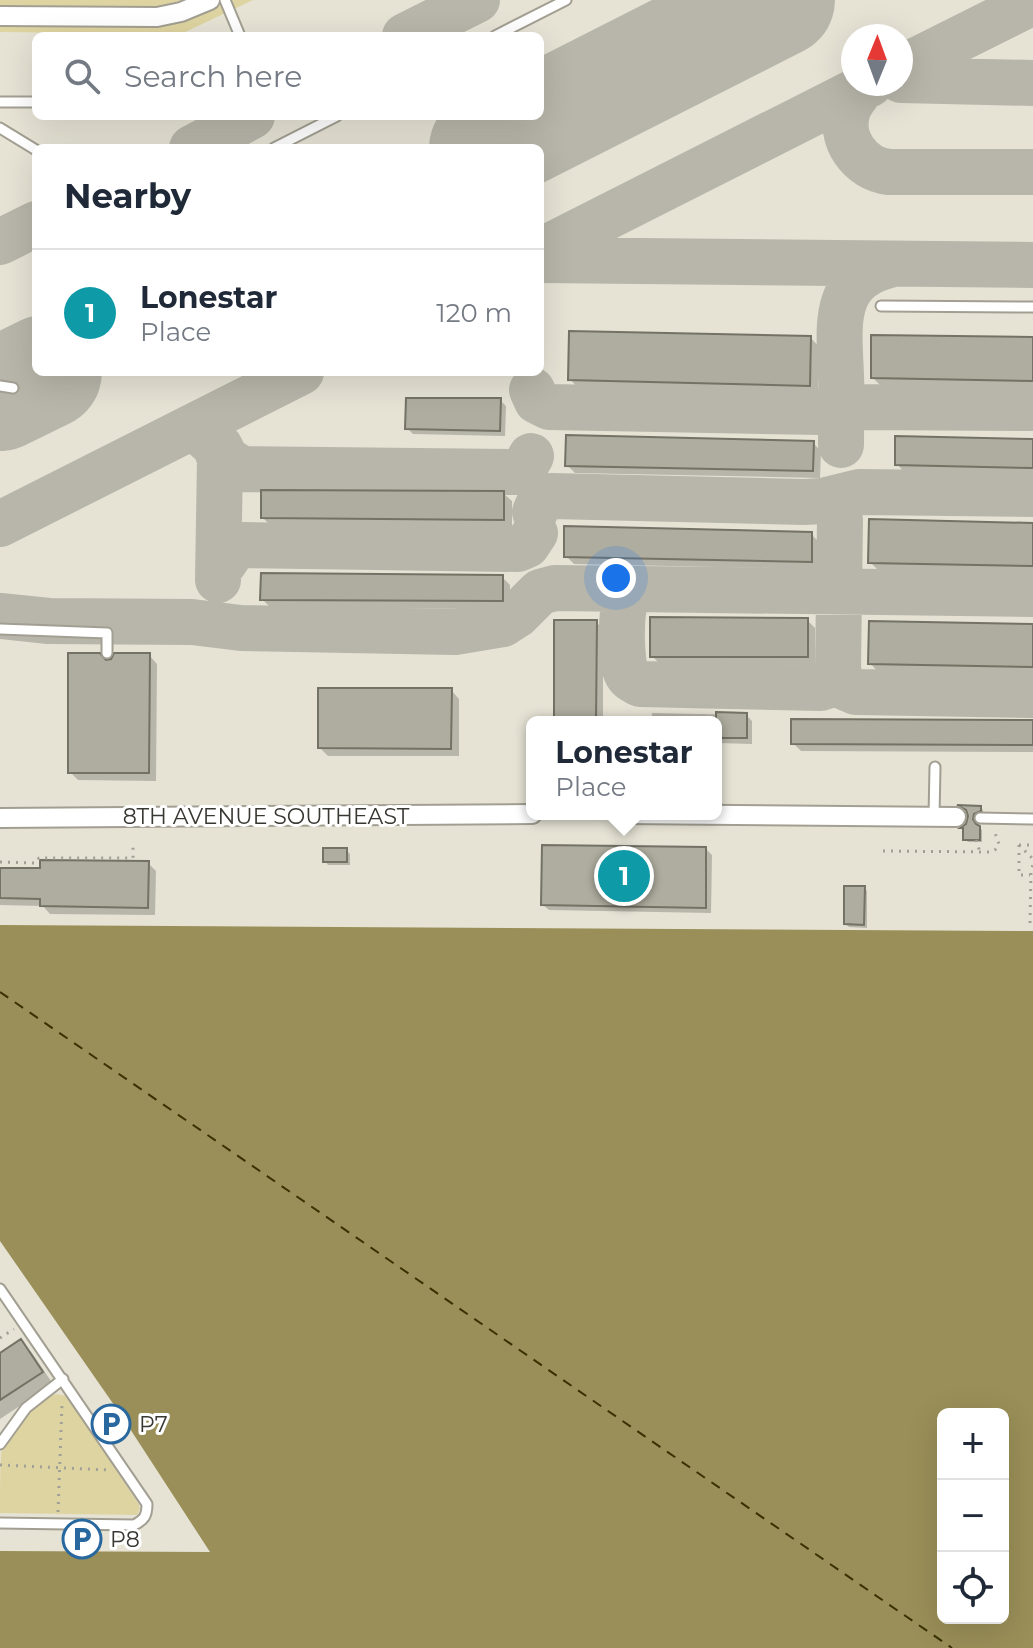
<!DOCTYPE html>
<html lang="en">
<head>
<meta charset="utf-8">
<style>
  :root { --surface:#fff; --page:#f6f6f7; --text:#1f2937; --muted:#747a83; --line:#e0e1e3; --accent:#db2777 }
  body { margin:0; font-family:Montserrat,sans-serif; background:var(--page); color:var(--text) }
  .controls { position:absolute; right:24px; bottom:24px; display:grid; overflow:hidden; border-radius:12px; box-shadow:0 8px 32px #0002 }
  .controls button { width:72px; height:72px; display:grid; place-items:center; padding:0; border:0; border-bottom:2px solid var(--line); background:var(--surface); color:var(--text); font:40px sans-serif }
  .compass { position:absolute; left:841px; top:24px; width:72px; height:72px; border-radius:50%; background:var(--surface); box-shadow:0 8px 32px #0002; rotate:1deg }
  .you { position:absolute; left:616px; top:578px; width:28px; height:28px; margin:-20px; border:6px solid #fff; border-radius:50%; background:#1a73e8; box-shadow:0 0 0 12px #1a73e833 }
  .badge { display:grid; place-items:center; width:52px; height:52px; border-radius:50%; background:var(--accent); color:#fff; font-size:26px; font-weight:700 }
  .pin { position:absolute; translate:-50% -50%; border:4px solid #fff; box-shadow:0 2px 8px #0006 }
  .popup { position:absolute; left:526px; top:716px; width:196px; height:104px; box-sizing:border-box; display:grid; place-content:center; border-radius:12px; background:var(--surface); filter:drop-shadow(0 2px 6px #0005); font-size:26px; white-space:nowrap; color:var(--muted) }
  .popup b { font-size:30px; color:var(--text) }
  .popup::after { content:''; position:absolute; left:50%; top:100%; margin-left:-16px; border:16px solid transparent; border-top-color:var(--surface) }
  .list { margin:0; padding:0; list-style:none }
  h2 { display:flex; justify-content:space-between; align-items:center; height:104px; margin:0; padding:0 32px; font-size:34px }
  h2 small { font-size:26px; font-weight:400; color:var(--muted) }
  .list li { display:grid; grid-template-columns:52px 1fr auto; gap:24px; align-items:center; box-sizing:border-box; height:128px; padding:0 32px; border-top:2px solid var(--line) }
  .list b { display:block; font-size:30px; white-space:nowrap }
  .list p { margin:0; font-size:26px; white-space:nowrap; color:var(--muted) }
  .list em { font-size:26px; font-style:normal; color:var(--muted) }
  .icon { flex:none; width:44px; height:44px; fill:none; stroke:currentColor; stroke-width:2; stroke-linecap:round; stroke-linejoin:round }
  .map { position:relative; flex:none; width:1033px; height:1648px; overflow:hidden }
  .search { position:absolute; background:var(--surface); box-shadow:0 8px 32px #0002; left:32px; top:32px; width:512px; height:88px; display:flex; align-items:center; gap:20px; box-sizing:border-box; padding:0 28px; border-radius:12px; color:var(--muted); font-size:30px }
  .panel { position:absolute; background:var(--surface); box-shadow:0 8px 32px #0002; left:32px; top:144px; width:512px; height:232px; border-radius:12px }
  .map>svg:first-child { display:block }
  .green { fill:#ded4a1 }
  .water { fill:#9a8f58; fill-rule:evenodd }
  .shadow { fill:#0003 }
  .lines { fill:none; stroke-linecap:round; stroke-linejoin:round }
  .ferry { stroke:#393102; stroke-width:2; stroke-dasharray:10 8; stroke-linecap:butt }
  .taxiway { stroke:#b8b6aa; stroke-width:46 }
  .runway { stroke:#b8b6aa; stroke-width:114 }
  .building { fill:#afad9f; stroke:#747265; stroke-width:2 }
  .service-casing { stroke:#a29f92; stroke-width:13 }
  .minor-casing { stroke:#a29f92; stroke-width:22 }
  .path { stroke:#a29f95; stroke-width:3; stroke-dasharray:2 6; stroke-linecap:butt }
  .service { stroke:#fff; stroke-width:9 }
  .minor { stroke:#fff; stroke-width:18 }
  .labels { text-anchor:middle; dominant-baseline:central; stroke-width:6; stroke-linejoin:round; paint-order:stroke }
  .street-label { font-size:22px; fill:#393732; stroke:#fff }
  .poi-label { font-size:22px; fill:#393732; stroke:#fff; text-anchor:start }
</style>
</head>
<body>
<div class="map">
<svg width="1033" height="1648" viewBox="0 0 1033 1648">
  <rect width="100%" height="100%" fill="#e6e3d5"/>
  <path class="green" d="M0,0h183l-27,7 -156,-1z
    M232,0h21l-72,34 -181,-2v-6l157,1 48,-14z
    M56,1394l11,2 71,107 2,5 -3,7 -137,-2c0,-19 0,-40 1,-59 4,-26 31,-50 55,-60z"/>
  <path class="water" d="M0,925l1033,6v717h-1033v-97l210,1 -89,-137 -121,-174zM943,1414h60v204h-60z"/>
  <path class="shadow" d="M811,338l8,9 -1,47 -240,-6 -8,-9z
    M1033,339v49l-152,-2 -8,-8z
    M500,400l6,6 -1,30 -92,-2 -6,-6z
    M1033,441v34l-128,-2 -8,-9z
    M813,443l8,8 -1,27 -245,-5 -8,-8z
    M503,493l9,8v26l-241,-1 -8,-8z
    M1033,525v48l-155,-3 -8,-8z
    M811,534l8,8v27l-245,-5 -8,-8z
    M502,577l8,8v24l-239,-1 -9,-9z
    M807,620l8,8v37l-155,-1 -8,-8z
    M556,622h40l7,7v93h-49z
    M1033,626v48l-155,-2 -8,-9z
    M149,655l8,9 -1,117 -78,-1 -8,-8 36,-110z
    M451,690l8,9v57h-131l-8,-8z
    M652,713l94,2 6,6v23l-36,-1v-21h-65z
    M1033,722v30l-232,-1 -8,-8z
    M962,807h18l3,3v3l-6,3 -2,7 7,7v12h-14l-3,-3 4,-27z
    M706,849l6,6 -1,58 -162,-3 -6,-5z
    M346,850l4,4v11h-22l-3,-4z
    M148,863l8,8 -1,44 -105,-1 -7,-8 -43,-1v-36l42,1z
    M864,888l3,3v37l-18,-1 -3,-3z
    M21,1342l11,11 21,31 -53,35v-63z"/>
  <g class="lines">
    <path class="ferry" d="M0,992l952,656"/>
    <path class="taxiway" d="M405,36l72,-36
      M901,68l132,-66
      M901,80l132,3
      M862,88c-5,7 -11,13 -14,22 -10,28 12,59 41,62h144
      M192,148l60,-32
      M0,242l36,-18
      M540,251l330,-167
      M540,260l493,5
      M532,390l5,11 12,6 272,5 12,3 8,14
      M821,412l40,-5 172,1
      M205,437l10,9 5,13 -2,121
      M841,445c0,-23 1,-47 0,-70 -2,-51 -10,-97 52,-111
      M220,447l6,12 16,10 273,3 10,-5 6,-11
      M822,501l14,8 4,11 -2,149 4,17 14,6 177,3
      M535,512l4,-9 12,-7 253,6 18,-1 37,-9 174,2
      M0,524l301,-152
      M219,568c9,-6 10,-20 23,-23l276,4 9,-4 8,-12
      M640,590c-6,2 -11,4 -14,11 -6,11 -5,60 0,71 3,7 8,9 14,12l181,4c10,-2 15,-9 17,-19
      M0,616l49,5 143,1 49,6 214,4 48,-8 14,-9 23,-23 15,-4 478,6"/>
    <path class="runway" d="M486,148l292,-148
      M0,394l45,-22"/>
  </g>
  <path class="building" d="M569,331l242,5 -1,50 -242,-6z
    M871,335l162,2v44l-162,-3z
    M406,398h95l-1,33 -95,-2z
    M566,435l248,6 -1,30 -248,-5z
    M895,436l138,3v29l-138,-3z
    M261,490l243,1v29l-243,-2z
    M869,519l164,4v43l-165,-3z
    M564,526l248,6v30l-248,-5z
    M261,573l242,2v26l-243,-1z
    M650,617l158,1v39h-158z
    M554,620h43l-1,102h-42z
    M869,621l164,3v43l-165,-3z
    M68,653h32l6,7 5,-1 3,-6h36l-1,120h-81z
    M318,688h134l-1,61 -133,-1z
    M716,712l31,1v25h-31z
    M791,719l242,1v25l-242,-1z
    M957,805l24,1v5l-7,3 -1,5 3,5 4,2v14h-17v-12h-3l6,-4 2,-8 -2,-6z
    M542,845l164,2v61l-165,-3z
    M323,848h24v14h-24z
    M40,860l109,1 -1,47 -108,-2v-7l-40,-1v-30h40z
    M844,886h21l-1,39 -20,-1z
    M21,1339l22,33 -43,28v-47z"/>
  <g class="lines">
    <defs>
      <path id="service" d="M225,0l15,36
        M495,36l71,-36
        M0,102h36
        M0,128l36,22
        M274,148l63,-32
        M881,306l152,1
        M0,386l13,2
        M0,629l107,4v20
        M934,817l1,-50
        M980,818l53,1
        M0,1289l147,215c0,12 -3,16 -13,21l-134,-2
        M0,1444l26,-36 37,-29"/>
      <path id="minor" d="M0,16l157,1 24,-5 29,-12
        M624,814l332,3
        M0,818l532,-4"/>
    </defs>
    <use href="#service" class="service-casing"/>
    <use href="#minor" class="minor-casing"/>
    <path class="path" d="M976,840l4,12
      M1019,845v30h11
      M1019,845l14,14
      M1019,845h14
      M883,851l106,1 6,-2 4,-6 -4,-11
      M0,862l36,1 3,-5h94v-11
      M1030,923l1,-53 2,-5
      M0,1338l14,-9
      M0,1465l109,5
      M58,1512l4,-108"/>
    <use href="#service" class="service"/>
    <use href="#minor" class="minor"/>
  </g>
  <defs>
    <symbol id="parking-ring" viewBox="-11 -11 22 22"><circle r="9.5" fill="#fff" stroke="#29689e" stroke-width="1.5"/><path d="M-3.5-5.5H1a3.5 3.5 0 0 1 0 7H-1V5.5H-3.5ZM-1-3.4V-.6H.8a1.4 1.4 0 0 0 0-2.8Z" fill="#29689e"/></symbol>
  </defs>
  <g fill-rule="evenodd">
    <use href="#parking-ring" x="89" y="1402" width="44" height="44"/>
    <use href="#parking-ring" x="60" y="1517" width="44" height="44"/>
  </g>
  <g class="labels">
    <g class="street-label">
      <text x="266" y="816">8TH AVENUE SOUTHEAST</text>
    </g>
    <g class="poi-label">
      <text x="139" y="1424">P7</text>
      <text x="110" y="1539">P8</text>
    </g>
  </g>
</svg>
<div class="controls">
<button>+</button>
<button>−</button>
<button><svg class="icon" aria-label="locate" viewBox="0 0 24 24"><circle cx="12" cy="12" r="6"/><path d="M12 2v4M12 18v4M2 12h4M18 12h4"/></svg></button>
</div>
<svg class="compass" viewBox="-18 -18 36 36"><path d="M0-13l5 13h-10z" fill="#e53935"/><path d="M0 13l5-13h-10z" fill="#747a83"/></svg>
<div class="you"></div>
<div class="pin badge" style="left:624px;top:876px;background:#0f9aa8">1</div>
<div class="popup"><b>Lonestar</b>Place</div>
<div class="search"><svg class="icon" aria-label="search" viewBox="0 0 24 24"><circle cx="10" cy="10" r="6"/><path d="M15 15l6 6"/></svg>Search here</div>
<section class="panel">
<h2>Nearby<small></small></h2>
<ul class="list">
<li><span class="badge" style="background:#0f9aa8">1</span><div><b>Lonestar</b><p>Place</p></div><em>120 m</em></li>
</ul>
</section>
</div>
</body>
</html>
